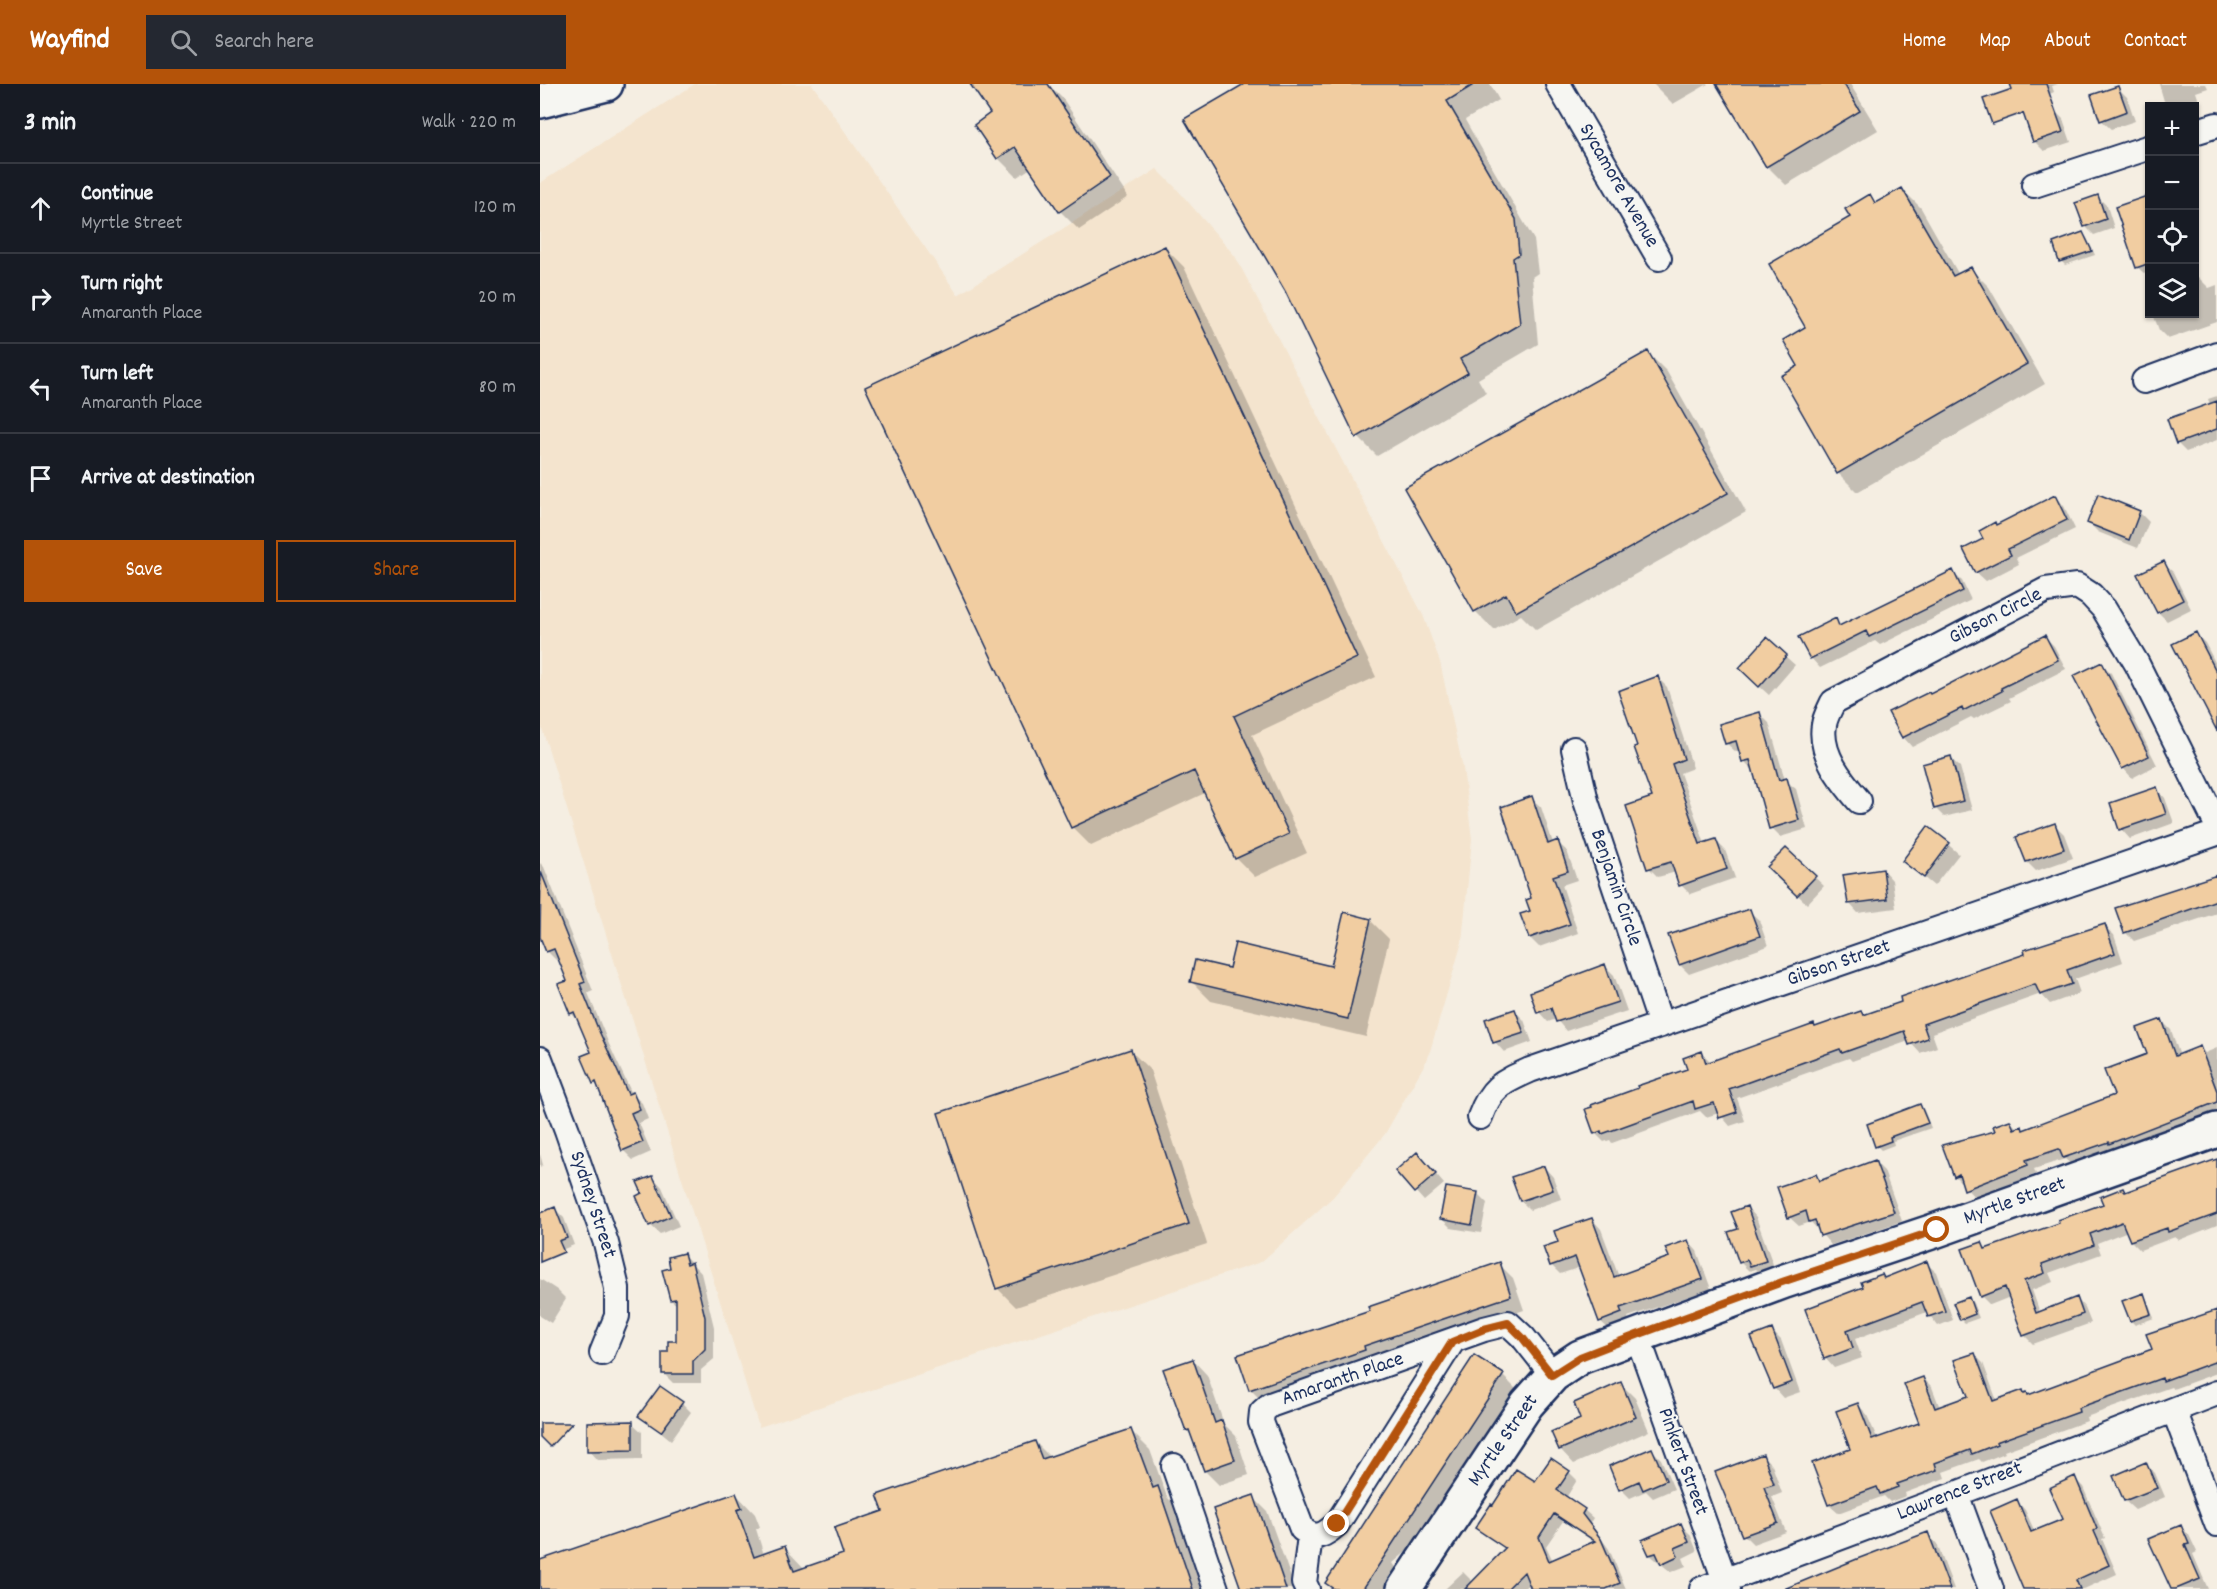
<!DOCTYPE html>
<html lang="en">
<head>
<meta charset="utf-8">
<style>
  :root { --surface:#171b24; --page:#242831; --text:#f1f3f6; --muted:#9ea1a6; --line:#363941; --accent:#b45309 }
  body { margin:0; font-family:Dekko,sans-serif; background:var(--page); color:var(--text) }
  .controls { position:absolute; right:18px; top:18px; display:grid; overflow:hidden; border-radius:0px; box-shadow:0 2px 4px #0004 }
  .controls button { width:54px; height:54px; display:grid; place-items:center; padding:0; border:0; border-bottom:2px solid var(--line); background:var(--surface); color:var(--text); font:30px sans-serif }
  .stop { position:absolute; width:18px; height:18px; margin:-14px; border:4px solid #b45309; border-radius:50%; background:#fff }
  .stop.end { background:#b45309; border-color:#fff; box-shadow:0 2px 6px #0008 }
  .list { margin:0; padding:0; list-style:none }
  h2 { display:flex; justify-content:space-between; align-items:center; height:78px; margin:0; padding:0 24px; font-size:26px }
  h2 small { font-size:20px; font-weight:400; color:var(--muted) }
  .list li { display:grid; grid-template-columns:39px 1fr auto; gap:18px; align-items:center; box-sizing:border-box; height:90px; padding:0 24px; border-top:2px solid var(--line) }
  .list b { display:block; font-size:22px; white-space:nowrap }
  .list p { margin:0; font-size:20px; white-space:nowrap; color:var(--muted) }
  .list em { font-size:20px; font-style:normal; color:var(--muted) }
  .actions { display:flex; gap:12px; padding:18px 24px }
  .actions a { flex:1; padding:14px 0; border:2px solid var(--accent); border-radius:0px; text-align:center; font-size:21px; color:var(--accent) }
  .actions .main { background:var(--accent); color:#fff }
  .icon { flex:none; width:33px; height:33px; fill:none; stroke:currentColor; stroke-width:2; stroke-linecap:round; stroke-linejoin:round }
  .map { position:relative; flex:none; width:1677px; height:1505px; overflow:hidden }
  header { display:flex; align-items:center; gap:36px; box-sizing:border-box; height:84px; padding:0 30px; background:var(--accent); color:#fff }
  header strong { font-size:28px }
  nav { display:flex; gap:33px; margin-inline-start:auto; font-size:21px }
  .search { width:420px; height:54px; background:var(--page); display:flex; align-items:center; gap:15px; box-sizing:border-box; padding:0 21px; border-radius:0px; color:var(--muted); font-size:22px }
  main { display:flex }
  aside { flex:1; background:var(--surface) }
  .map>svg:first-child { display:block }
  .built { fill:#f4e4ce }
  .shadow { fill:#0003; fill-rule:evenodd }
  .building { fill:#f1cda1; stroke:#1b2f5e; stroke-width:1.5; fill-rule:evenodd }
  .lines { fill:none; stroke-linecap:round; stroke-linejoin:round }
  .street-casing { stroke:#1b2f5e; stroke-width:28 }
  .secondary-casing { stroke:#1b2f5e; stroke-width:38 }
  .street { stroke:#f6f6f2; stroke-width:24 }
  .secondary { stroke:#f6f6f2; stroke-width:33 }
  .route { stroke:#b45309; stroke-width:8 }
  .labels { text-anchor:middle; dominant-baseline:central; stroke-width:4.5; stroke-linejoin:round; paint-order:stroke }
  .street-label { font-size:21px; fill:#1b2f5e; stroke:#f6f6f2 }
</style>
</head>
<body>
<header>
<strong>Wayfind</strong>
<div class="search"><svg class="icon" aria-label="search" viewBox="0 0 24 24"><circle cx="10" cy="10" r="6"/><path d="M15 15l6 6"/></svg>Search here</div>
<nav><a>Home</a><a>Map</a><a>About</a><a>Contact</a></nav>
</header>
<main>
<aside>
<h2>3 min<small>Walk · 220 m</small></h2>
<ul class="list">
<li><svg class="icon" aria-label="ahead" viewBox="0 0 24 24"><path d="M12 20V5M6 11l6-6 6 6"/></svg><div><b>Continue</b><p>Myrtle Street</p></div><em>120 m</em></li>
<li><svg class="icon" aria-label="right" viewBox="0 0 24 24"><path d="M7 20v-9h11M14 6l5 5-5 5"/></svg><div><b>Turn right</b><p>Amaranth Place</p></div><em>20 m</em></li>
<li><svg class="icon" aria-label="left" viewBox="0 0 24 24"><path d="M17 20v-9H6M10 6l-5 5 5 5"/></svg><div><b>Turn left</b><p>Amaranth Place</p></div><em>80 m</em></li>
<li><svg class="icon" aria-label="arrive" viewBox="0 0 24 24"><path d="M6 21V4h12l-3 4 3 4H6"/></svg><div><b>Arrive at destination</b></div></li>
</ul>
<div class="actions"><a class="main">Save</a><a>Share</a></div>
</aside>
<div class="map">
<svg width="1677" height="1505" viewBox="0 0 1677 1505">
  <rect width="100%" height="100%" fill="#f5eee2"/>
  <filter id="ink" filterUnits="userSpaceOnUse"><feTurbulence type="fractalNoise" baseFrequency=".0167" numOctaves="2"/><feDisplacementMap in="SourceGraphic" scale="12" xChannelSelector="R" yChannelSelector="G"/><feConvolveMatrix kernelMatrix="1 2 1 2 8 2 1 2 1" color-interpolation-filters="sRGB"/></filter>
  <g filter="url(#ink)">
    <path class="built" d="M155,0h117l146,211 199,-126 19,19 59,68 188,359 17,47 11,51 12,55 9,71 -10,103 -34,116 -43,76 -52,63 -72,65 -502,165 -219,-705v-539z"/>
    <path class="shadow" d="M432,0h76l15,15 65,98 -49,33 -19,-19 -29,-43 -14,9 -19,-19 -22,-33 16,-11z
      M707,0h243l9,16 -34,20 69,120 4,33 -6,4 6,67 -60,35 8,14 -109,63 -19,-19 -72,-146z
      M1113,0h55l-35,20z
      M1178,0h132l28,46 -92,55 -19,-19z
      M1471,0h47l-6,2 2,6 -29,14z
      M1619,0h47l2,4 -12,4 3,9 -15,5h-14l-6,-5z
      M1578,4l9,9 8,24 -24,8 -10,-9z
      M1514,26l9,9 8,23 -27,9 -9,-9 -8,-23z
      M1362,105l19,19 38,67 11,-7 19,19 56,97 -188,108 -19,-19 -38,-106 52,-149 18,-22 7,8z
      M1557,112l10,10 7,22 -20,7 -9,-9z
      M1610,149v40l-5,1 -8,-7z
      M1543,150l4,4 8,17 -30,10 -4,-4z
      M625,164l19,19 192,410 -124,58 55,118 -52,24 -19,-19 -31,-65 -114,53 -19,-19z
      M1658,193l11,11 8,-3v37l-49,17 -9,-9 -6,-16h41v-36z
      M1108,269l19,19 79,140 -210,118 -15,-15 -27,15 -19,-19z
      M1677,312v44l-31,12 -9,-9 33,-38 -2,-6z
      M1515,413l9,9 11,23 -59,29 3,6 -33,17 -10,-9 9,-32 12,-14z
      M1599,428l10,10 -11,26 -40,-16 -9,-9z
      M1623,479l10,9 18,37 -24,12 -9,-9z
      M1412,488l10,9 9,19 -91,45 -5,-4 -55,27 -9,-10 24,-38 7,7z
      M1656,550l9,9 12,23v62z
      M1505,553l9,9 12,23 -57,29 2,3 -37,18 -3,-2 -59,30 -9,-10 27,-42z
      M1227,556l28,25 -26,30 -19,-17z
      M1562,580l9,9 46,92 -25,13 -9,-10z
      M1118,594l9,9 26,81 -13,5 25,71 11,-3 9,9 10,28 -45,16 -9,-9 -5,-13 -18,5 -9,-9 5,-70 -15,-51z
      M1220,630l9,9 16,57 11,9 11,40 -27,8 -9,-9 -18,-58 -9,-9 -3,-10 -5,1 -10,-9z
      M1410,674l10,9 12,43 -28,7 -9,-9z
      M1616,704l9,10 9,25 -44,16 -9,-10z
      M991,714l10,9 12,36 4,-1 10,9 10,29 -15,5 16,48 -39,14 -9,-9z
      M1515,741l9,9 9,24 -37,13 -9,-9z
      M1389,744l30,26 -25,32 -30,-25z
      M1246,766l38,36 -17,18 -38,-37z
      M0,779l4,4 49,124 -5,2 20,49 24,52 10,9 6,16 -9,4 12,29 -18,8 -10,-10 -23,-62 -6,-5 -1,-30 -15,-33 -7,-7 -2,-31 -9,-23 -3,2 -10,-10 -7,-19z
      M1343,786l9,10 4,28 -38,5 -9,-10z
      M1677,792v37l-83,28 -9,-9z
      M1209,827l10,9 9,26 -79,28 -9,-9z
      M830,836l19,19 -23,98 -155,-36 -19,-19 38,-12 102,-2z
      M1564,842l10,9 9,27 -48,17 5,14 -30,11 -9,-10 -109,39 5,14 -17,6 -11,-12 -57,20 -3,-3 -112,40 8,23 -15,5 -11,-13 -13,4 -6,-6 -88,32 -2,-3 -6,2 -9,-9 94,-63 12,-18 10,10 105,-33 48,-13z
      M1065,882l9,9 13,36 -61,20 -10,-12 -8,3 -9,-10z
      M975,927l9,9 8,22 -28,10 -9,-10z
      M1622,937l9,9 9,26 20,-8 5,5 12,-5v67l-144,51 -8,-7 -31,10 2,5 -61,24 -20,-22 42,-44 13,-11 8,8 4,-1 2,3 92,-35 33,-41z
      M591,967l19,19 57,174 -191,63 -19,-19z
      M1380,1021l4,5 7,18 -38,13 1,4 -13,5 -4,-4z
      M0,1070l3,11 -3,2z
      M1335,1078l9,9 18,50 -71,24 -20,-23 -12,4 -10,-9 27,-42 6,6z
      M886,1079l18,21 -20,17 -27,-30z
      M1677,1079v62l-38,15 -4,-3 -35,13 -9,-9 -3,-10 -31,12 4,11 -52,19 4,9 -21,8 8,23 37,-14 8,9 6,15 -58,21 -9,-9 -14,-38 -20,8 -9,-9v-53l7,7 73,-26 44,-19 18,-15 4,3z
      M1004,1083l9,10 8,22 -31,11 -9,-9z
      M113,1093l9,10 17,39 -19,8 -10,-9 -6,-31z
      M937,1109l10,10 -6,30 -30,-5 -9,-9z
      M1207,1123l9,10 19,53 -14,5 -6,-6 -6,2 -9,-9v-32z
      M15,1125l9,9 10,27 -23,9 -11,-13v-26z
      M1052,1135l9,10 18,48 51,-19 18,-17 9,10 14,38 -83,28 2,6 -20,7 -10,-9 -19,-54 -21,7 -9,-9 9,-22z
      M144,1171l17,18 13,54v32l-13,11v13h-28l-10,-10 7,-19 8,-12v-36l-7,-6 1,-31z
      M1386,1179l10,9 17,48 -15,6 -11,-14 -72,27 7,19 -28,10 -9,-10 40,-70 17,-12 3,3z
      M959,1180l14,14 11,32 -146,51 -114,42 -14,-14 122,-77z
      M0,1195l17,11 9,9 -15,24 -11,-7z
      M1603,1211l4,4 7,19 -19,7 -4,-4 -7,-19z
      M1429,1215l4,4 6,15 -14,5 -4,-4z
      M1677,1228v61l-44,16 -2,-2 -85,30 1,4 -83,30 1,2 -23,9 -3,-3 -36,13 2,6 -40,15 1,3 -16,6 -6,-6 -46,17 -9,-8 23,-55 5,-46 9,9 12,27 43,-16 2,-46 9,9 8,21 30,-11 4,-43 9,9 14,38 28,-6 4,1 125,-46z
      M1232,1247l9,9 19,52 -17,6 -9,-10z
      M934,1273l29,19 19,19 -107,164 -8,-8 -14,12 9,14 -7,12h-62l-6,-6z
      M653,1276l14,15 17,49 12,12 13,39 -30,10 -14,-14 -12,-35 -6,-5z
      M1081,1300l14,14 14,33 -75,33 -14,-15 22,-29z
      M142,1319l9,9 -20,28 -31,-25z
      M92,1339l10,9v27l-44,1 -9,-10z
      M591,1347l19,19 17,47 10,10 28,82h-665v-27l196,-68 19,20 5,13 -4,2 8,26 21,-7 20,21 40,-14 40,-43 150,-70 16,16z
      M1112,1366l9,9 13,30 -21,9 -7,-7 -16,7 -9,-9z
      M1223,1372l9,9 10,28 -10,4 14,35 -33,12 -9,-9z
      M1606,1380l9,9 10,24 -30,13 -10,-9 -10,-24z
      M1029,1388l8,8 -11,18 18,12 9,8 -3,5 19,26 17,40h-93l-3,-6 -7,6h-78l18,-17 10,10 32,-33 -20,-13 -8,-8 16,-21 42,-24zM1023,1437l33,22 -43,18 -7,-15z
      M1534,1394l9,9 22,51 -3,1 15,35 -33,15h-60l-7,-88 8,9 10,22 29,-12z
      M713,1413l14,14 28,78h-52z
      M1141,1441l9,9 7,17 -14,7 3,8 -15,6 -21,-17 -6,-15z
      M1641,1443l8,8 8,17 -4,2 15,35h-35z
      M1388,1450l9,10 17,45h-150z"/>
    <path class="building" d="M430,0h78l62,93 -51,35 -44,-65 -18,12 -23,-34 16,-12z
      M704,0h231l-28,17 69,118 3,35 -6,4 7,66 -60,35 8,14 -112,65 -71,-147 -101,-172z
      M1176,0h128l16,27 -94,56z
      M1470,0h36l17,48 -30,10 -10,-29 -31,11 -9,-25 29,-10z
      M1578,2l9,25 -27,10 -9,-26z
      M1362,104l51,88 18,-9 56,97 -190,110 -56,-98 17,-10 -15,-26 22,-13 -36,-63 81,-47 -5,-8 25,-15 5,9z
      M1558,111l8,24 -22,8 -9,-24z
      M1610,111v68l-14,5 -21,-61z
      M1543,148l9,19 -33,11 -6,-19z
      M625,162l192,412 -123,58 55,118 -54,25 -41,-88 -123,57 -206,-441z
      M1108,267l80,142 -212,119 -10,-18 -32,18 -70,-124z
      M1677,317v28l-41,15 -9,-25z
      M1558,410l42,17 -11,29 -42,-17z
      M1515,411l12,25 -59,29 3,6 -36,18 -12,-24 20,-10 -4,-8 16,-9 1,3z
      M1624,477l19,39 -26,13 -20,-39z
      M1413,486l10,21 -94,46 -3,-6 -56,28 -12,-22 38,-19 3,8z
      M1656,548l21,41v58l-45,-87z
      M1505,551l13,25 -57,28 1,3 -39,20 -1,-3 -60,30 -14,-26 41,-20 1,2z
      M1227,553l20,18 -28,32 -20,-19z
      M1562,578l47,94 -27,13 -49,-93z
      M1118,592l26,83 -12,5 28,80 16,-5 11,30 -48,17 -8,-24 -24,7 -21,-63 26,-9 -18,-50 3,-1 -19,-55z
      M1220,628l19,68 8,-2 12,42 -30,9 -19,-69 -8,2 -6,-21 -11,3 -6,-20z
      M1411,672l12,45 -29,8 -12,-45z
      M1617,703l9,27 -47,16 -9,-27z
      M992,712l16,48 10,-4 10,31 -15,5 17,48 -41,14 -9,-24 10,-3 -4,-11 5,-2 -30,-91z
      M1515,739l9,26 -38,13 -10,-25z
      M1388,742l22,17 -26,35 -22,-17z
      M1246,764l30,28 -19,20 -30,-29z
      M1343,785l4,30 -39,5 -5,-29z
      M1,788l44,110 -5,2 19,47 29,63 5,-2 7,17 -9,4 12,29 -21,9 -26,-69 -3,2 -12,-28 10,-4 -17,-40 -4,2 -12,-30 9,-3 -13,-32 -8,3 -6,-15z
      M1677,791v25l-93,33 -9,-25z
      M1210,825l10,27 -81,29 -11,-30z
      M804,828l27,7 -23,100 -158,-37 5,-22 34,8 6,-25 96,23z
      M1565,840l10,29 -48,17 5,14 -32,11 -5,-11 -112,40 5,14 -19,7 -5,-14 -62,22 -2,-4 -111,40 8,23 -18,6 -5,-15 -19,6 -2,-8 -91,33 -1,-3 -7,3 -9,-25 7,-2 -1,-2 47,-17 -1,-2 50,-17 -4,-11 19,-7 4,12 108,-39 1,3 46,-16 2,4 38,-13 -1,-5 125,-43 -1,-4z
      M1065,880l13,38 -62,20 -5,-14 -14,5 -7,-21z
      M975,925l9,24 -31,10 -8,-24z
      M1622,935l13,37 25,-10 17,45v11l-108,42v-2l-46,16 -4,-9 -33,11 2,5 -64,25 -5,-16 -5,3 -12,-32 53,-14 -2,-5 17,-6 4,9 8,-3 1,4 91,-35 -10,-25 43,-16 -10,-26z
      M591,965l58,175 -193,65 -58,-176z
      M1380,1020l8,19 -38,14 1,4 -16,6 -8,-23z
      M877,1068l19,22 -22,19 -19,-22z
      M1677,1075v55l-49,18 -1,-4 -37,13 -8,-19 -32,12 4,11 -52,19 3,9 -21,8 12,32 41,-16 6,17 -60,22 -18,-49 -25,10 -18,-48 20,-7 3,7 74,-26 -1,-3 45,-16 -3,-7 23,-9 2,4z
      M1335,1076l19,52 -74,24 -5,-16 -6,2 -3,-11 -18,7 -11,-31 39,-13 3,7z
      M1004,1082l9,24 -33,11 -9,-24z
      M113,1092l18,40 -22,10 -13,-30 6,-3 -5,-11z
      M906,1103l32,5 -6,33 -32,-6z
      M1207,1122l19,55 -16,5 -3,-6 -8,3 -11,-31 10,-3 -7,-17z
      M15,1123l12,31 -8,3 5,11 -24,10v-49z
      M1052,1134l22,59 55,-20 -4,-9 23,-8 15,39 -83,29 2,5 -23,9 -24,-65 -25,9 -7,-19 15,-5 -4,-11z
      M144,1169l3,11 5,-2 13,55v32l-12,12v13h-31v-22h6v-11h8v-42l-6,1 -8,-30 8,-2 -2,-11z
      M1387,1177l18,50 -17,6 -6,-15 -75,28 6,18 -29,11 -19,-50 58,-22 -2,-5 21,-8 2,4z
      M960,1178l11,34 -147,50 1,4 -116,40 -12,-35 133,-44 -2,-4z
      M1604,1209l7,21 -21,7 -8,-20z
      M1429,1213l6,17 -15,6 -7,-17z
      M1677,1226v51l-54,20 -1,-3 -84,30 1,4 -83,30 1,2 -25,10 -2,-4 -35,13 2,7 -40,14 1,3 -18,7 -3,-7 -49,18 -16,-42 38,-14 -14,-38 22,-8 14,36 5,-2v1l42,-15 -15,-39 19,-7 12,31 33,-12 -14,-36 21,-7 18,48 30,-11 1,3 3,-1 1,3 124,-46 -6,-15z
      M1232,1245l20,53 -19,7 -22,-52z
      M934,1271l30,19 -141,215h-29l-9,-6z
      M653,1275l22,64 7,-3 13,40 -31,11 -15,-41 -3,1 -23,-62z
      M1081,1298l15,35 -77,33 -8,-18 29,-13 -6,-16z
      M120,1302l23,16 -22,30 -23,-16z
      M93,1337v29l-46,1v-29z
      M0,1339h32l-22,24 -10,-10z
      M591,1345l22,59 5,-2 35,103h-653v-29l196,-67 6,15 -5,2 17,47 31,-11 9,25 49,-17 -9,-26 49,-17 -6,-16 158,-54 7,18z
      M1112,1364l14,32 -23,10 -4,-9 -20,9 -10,-24z
      M1223,1370l11,30 -10,3 14,36 -36,13 -27,-64z
      M1011,1374l19,13 -13,19 28,19 -3,5 19,25 19,44 -14,6h-75l-7,-17 -17,17h-42l40,-41 -30,-20 16,-24 2,1 23,-36 19,12zM1014,1430l41,27 -46,20 -10,-24z
      M1606,1378l11,26 -33,13 -11,-25z
      M1535,1392l22,53 -3,2 15,34 -33,15 4,9h-57l-33,-78 27,-12 14,33 32,-13 -14,-31z
      M714,1411l14,41 18,53h-45l-28,-80z
      M1141,1439l8,19 -14,6 3,8 -17,8 -5,-11 -7,2 -7,-15z
      M1641,1441l8,19 -4,1 15,34 -24,10h-5l-23,-50z
      M1388,1448l22,57h-166l73,-30z"/>
    <g class="lines">
      <defs>
        <path id="street" d="M1018,0l101,174
          M1654,48l23,-7
          M1494,101l116,-38
          M1604,297l73,-27
          M1034,665l12,52 75,224
          M1319,717c-17,-20 -40,-47 -35,-76 1,-8 6,-16 9,-23l213,-112 31,-4 14,9 13,14 33,55 80,161
          M0,975l27,71 39,113 11,45v28l-15,37
          M940,1033c11,-30 21,-34 50,-47l687,-237
          M1097,1251l91,254
          M912,1258l-115,182c-13,11 -20,17 -35,5l-41,-107 1,-10 8,-7 214,-76 24,-6 15,14 30,38
          M1634,1326l43,114
          M634,1382l42,123
          M1416,1410l35,95
          M767,1505l-3,-6 6,-47
          M1162,1505l254,-95 261,-101"/>
        <path id="secondary" d="M0,17l66,-17
          M864,1505l123,-185 26,-29 27,-18 205,-76 152,-51 280,-100"/>
      </defs>
      <use href="#street" class="street-casing"/>
      <use href="#secondary" class="secondary-casing"/>
      <use href="#street" class="street"/>
      <use href="#secondary" class="secondary"/>
    </g>
  </g>
  <g class="lines" filter="url(#ink)">
    <path class="route" d="M797,1440l115,-182 32,-13 24,-6 14,14 30,38 28,-18 57,-22 148,-54 152,-51"/>
  </g>
  <g class="labels">
    <g class="street-label">
      <text transform="translate(1078 102) rotate(60)">Sycamore Avenue</text>
      <text transform="translate(1456 533) rotate(-27)">Gibson Circle</text>
      <text transform="translate(1075 804) rotate(71)">Benjamin Circle</text>
      <text transform="translate(1299 880) rotate(-19)">Gibson Street</text>
      <text transform="translate(1475 1118) rotate(-20)">Myrtle Street</text>
      <text transform="translate(52 1121) rotate(72)">Sydney Street</text>
      <text transform="translate(803 1296) rotate(-19)">Amaranth Place</text>
      <text transform="translate(964 1357) rotate(-55)">Myrtle Street</text>
      <text transform="translate(1142 1378) rotate(70)">Pinkert Street</text>
      <text transform="translate(1420 1408) rotate(-21)">Lawrence Street</text>
    </g>
  </g>
</svg>
<div class="controls">
<button>+</button>
<button>−</button>
<button><svg class="icon" aria-label="locate" viewBox="0 0 24 24"><circle cx="12" cy="12" r="6"/><path d="M12 2v4M12 18v4M2 12h4M18 12h4"/></svg></button>
<button><svg class="icon" aria-label="layers" viewBox="0 0 24 24"><path d="M12 4l9 5-9 5-9-5zM3 14l9 5 9-5"/></svg></button>
</div>
<div class="stop" style="left:1397px;top:1146px"></div>
<div class="stop end" style="left:797px;top:1440px"></div>
</div>
</main>
</body>
</html>
